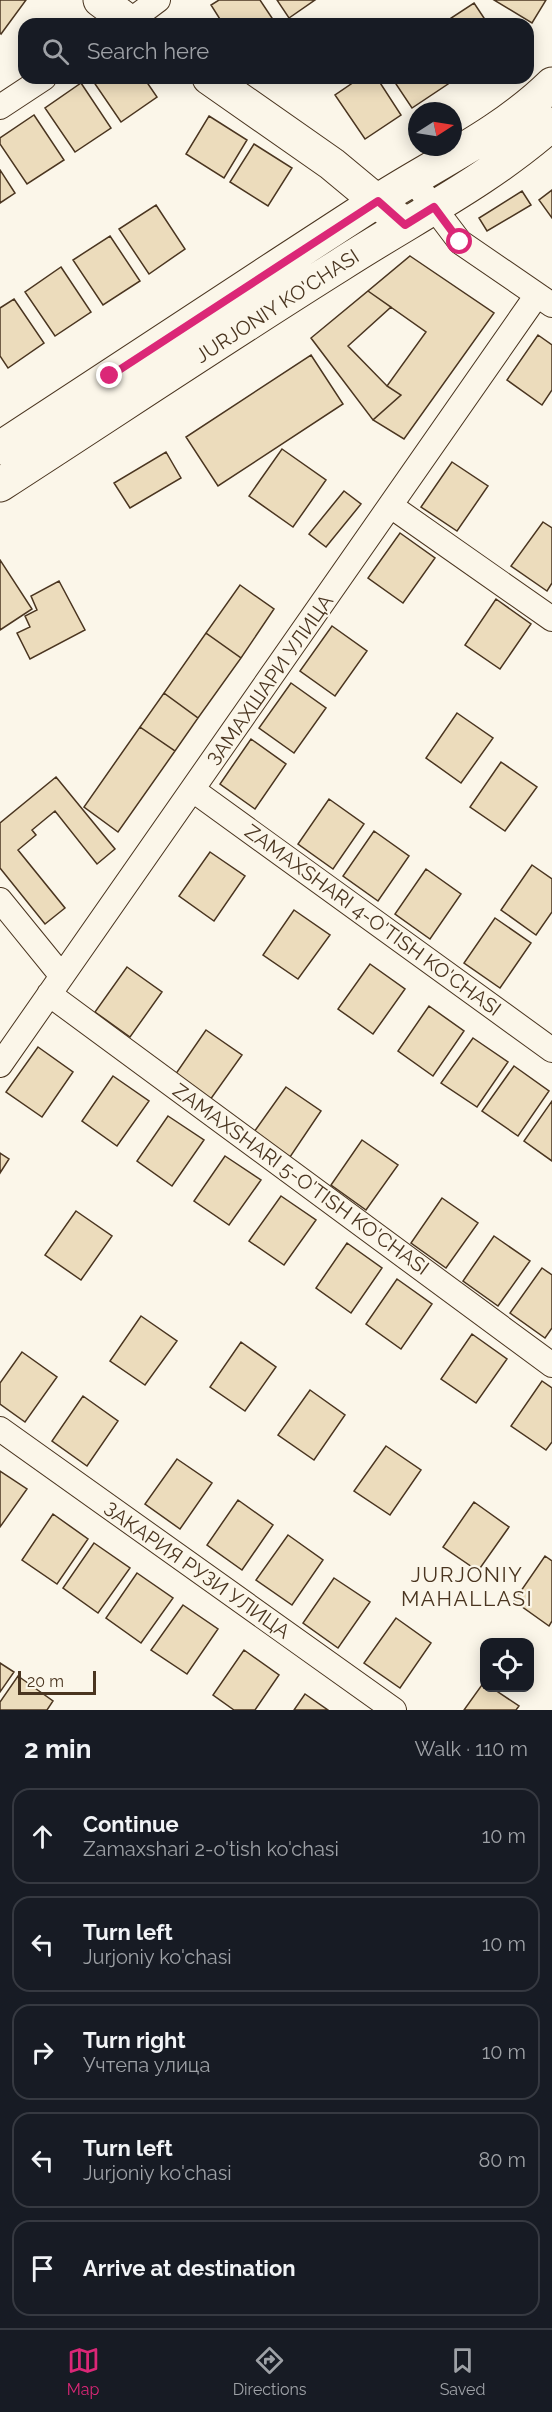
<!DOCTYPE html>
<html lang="en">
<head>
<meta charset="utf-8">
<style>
  :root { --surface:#171b24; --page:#242831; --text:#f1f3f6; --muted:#9ea1a6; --line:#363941; --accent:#db2777 }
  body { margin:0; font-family:Raleway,sans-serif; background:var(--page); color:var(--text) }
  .controls { position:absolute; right:18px; bottom:18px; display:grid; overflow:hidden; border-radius:12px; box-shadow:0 3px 15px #0003 }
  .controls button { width:54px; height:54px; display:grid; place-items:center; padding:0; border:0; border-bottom:2px solid var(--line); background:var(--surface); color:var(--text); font:30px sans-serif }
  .compass { position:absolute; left:408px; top:102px; width:54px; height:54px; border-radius:50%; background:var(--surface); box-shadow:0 3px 15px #0003; rotate:78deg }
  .scale { position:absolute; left:18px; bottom:15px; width:78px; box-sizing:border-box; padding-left:6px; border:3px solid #4a3520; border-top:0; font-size:16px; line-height:21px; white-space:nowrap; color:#4a3520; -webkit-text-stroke:4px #fbf6e9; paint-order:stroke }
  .stop { position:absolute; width:18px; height:18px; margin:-14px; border:4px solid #db2777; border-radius:50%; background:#fff }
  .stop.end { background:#db2777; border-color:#fff; box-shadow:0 2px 6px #0008 }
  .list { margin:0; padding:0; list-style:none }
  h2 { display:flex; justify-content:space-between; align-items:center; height:78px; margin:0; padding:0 24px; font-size:26px }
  h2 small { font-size:20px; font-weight:400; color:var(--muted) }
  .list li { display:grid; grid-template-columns:39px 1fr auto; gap:18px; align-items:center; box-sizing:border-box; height:96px; margin:0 12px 12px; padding:0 12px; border:2px solid var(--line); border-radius:18px }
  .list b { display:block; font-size:22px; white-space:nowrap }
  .list p { margin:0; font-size:20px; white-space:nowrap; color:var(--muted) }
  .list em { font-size:20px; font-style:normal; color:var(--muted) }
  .icon { flex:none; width:33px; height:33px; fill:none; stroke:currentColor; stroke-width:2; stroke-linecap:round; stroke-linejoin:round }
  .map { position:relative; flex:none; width:552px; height:1710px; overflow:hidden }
  .search { position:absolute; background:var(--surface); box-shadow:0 3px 15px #0003; left:18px; right:18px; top:18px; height:66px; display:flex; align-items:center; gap:15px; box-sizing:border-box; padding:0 21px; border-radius:18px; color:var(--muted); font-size:22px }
  .sheet { height:618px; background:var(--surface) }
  nav { display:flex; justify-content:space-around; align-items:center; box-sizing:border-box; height:84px; border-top:2px solid var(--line); background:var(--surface); font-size:16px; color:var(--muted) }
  nav a { display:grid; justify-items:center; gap:3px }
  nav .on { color:var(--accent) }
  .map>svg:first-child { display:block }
  .building { fill:#ecdcbc; stroke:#4a3520; stroke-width:1.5 }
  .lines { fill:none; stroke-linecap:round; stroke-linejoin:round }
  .street-casing { stroke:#4a3520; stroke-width:26 }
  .secondary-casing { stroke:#4a3520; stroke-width:35 }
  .primary-casing { stroke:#4a3520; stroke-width:35 }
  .street { stroke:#fbf6e9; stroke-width:24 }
  .secondary { stroke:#fbf6e9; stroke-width:33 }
  .primary { stroke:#fbf6e9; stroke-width:33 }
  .route { stroke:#db2777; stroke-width:8 }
  .labels { text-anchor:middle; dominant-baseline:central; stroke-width:4.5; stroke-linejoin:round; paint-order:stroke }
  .street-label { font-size:20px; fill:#4a3520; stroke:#fbf6e9 }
  .neighbourhood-label { font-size:21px; letter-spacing:1.5px; fill:#4a3520; stroke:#fbf6e9 }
</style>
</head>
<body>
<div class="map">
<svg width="552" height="1710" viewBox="0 0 552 1710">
  <rect width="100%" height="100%" fill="#fbf6e9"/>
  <path class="building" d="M0,0h26l-25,34 -1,-1z
    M219,0h41l16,24h-53l-12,-19z
    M277,0h38l-26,18z
    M494,0h52l-14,23z
    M474,3l14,21h-46z
    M91,78h53l13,19 -36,25z
    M360,78h17l24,37 -36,24 -30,-44z
    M392,78h53l3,6 -36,24z
    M81,83l30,45 -36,24 -30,-44z
    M34,115l30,45 -37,24 -27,-40v-6z
    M209,116l38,24 -23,38 -38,-24z
    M254,144l38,24 -24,38 -38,-24z
    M0,170l15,23 -15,10z
    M552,190v28l-13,-18z
    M522,191l9,14 -44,26 -8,-13z
    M156,205l29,44 -36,25 -30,-45z
    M110,236l30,45 -37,24 -30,-45z
    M410,256l84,57 -90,126 -31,-19 28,-25 -14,-9 39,-54 -58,-41z
    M61,267l30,45 -36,24 -30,-44z
    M368,291l23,16 -43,39 39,40 14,9 -28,25 -62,-82z
    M14,299l30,44 -36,25 -8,-12v-48z
    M538,335l14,10v45l-10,15 -35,-25z
    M311,355l32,49 -125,82 -32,-49z
    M282,449l44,31 -33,47 -44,-31z
    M166,452l15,26 -51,30 -16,-25z
    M452,462l36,24 -31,45 -36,-24z
    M344,491l17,13 -35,43 -17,-13z
    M543,522l9,6v55l-5,8 -36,-25z
    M400,533l35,25 -32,45 -35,-25z
    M0,560l32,49 -32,21z
    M59,581l26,49 -55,29 -13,-26 13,-6 -5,-11 12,-6 -6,-14z
    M240,585l34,24 -33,49 -35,-25z
    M496,599l35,25 -31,45 -35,-24z
    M332,626l35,25 -32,45 -35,-25z
    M206,633l35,25 -43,60 -34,-25z
    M291,683l35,25 -32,45 -35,-25z
    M164,693l34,25 -23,33 -35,-24z
    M457,713l36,25 -32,45 -35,-25z
    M140,727l35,24 -57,81 -34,-25z
    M251,739l35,25 -31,45 -35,-25z
    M501,762l36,25 -32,44 -35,-24z
    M56,777l59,72 -18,15 -42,-53 -23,19 4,5 -18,15 47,58 -20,16 -45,-56v-45z
    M329,799l35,25 -31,45 -35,-25z
    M374,831l35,25 -31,45 -35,-25z
    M210,852l35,24 -31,45 -35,-25z
    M532,865l20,14v33l-16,23 -35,-25z
    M426,869l35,25 -31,45 -35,-25z
    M294,910l36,25 -32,44 -35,-24z
    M495,918l36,25 -31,45 -36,-25z
    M370,964l35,25 -32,45 -35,-25z
    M127,967l35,25 -32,45 -35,-25z
    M429,1006l35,25 -31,45 -35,-25z
    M206,1030l36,25 -32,45 -35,-25z
    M473,1038l35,24 -31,45 -36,-24z
    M38,1047l35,25 -31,45 -36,-25z
    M514,1066l35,25 -31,45 -36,-25z
    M113,1076l36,25 -32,45 -35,-25z
    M286,1087l35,24 -31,46 -36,-25z
    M552,1101v60l-28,-20z
    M168,1116l36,24 -32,46 -35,-25z
    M362,1140l36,25 -32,45 -35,-25z
    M0,1153l9,6 -9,14z
    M225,1156l36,24 -32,45 -35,-24z
    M281,1196l35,24 -32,45 -35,-24z
    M442,1198l36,25 -32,45 -35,-25z
    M76,1211l36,25 -31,44 -36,-25z
    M494,1236l36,25 -32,45 -35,-25z
    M347,1243l35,25 -31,45 -35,-25z
    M542,1268l10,7v53l-7,10 -35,-25z
    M397,1279l35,25 -31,45 -35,-25z
    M141,1316l36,25 -32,44 -35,-24z
    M472,1334l35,25 -31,44 -35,-24z
    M241,1342l35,25 -31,44 -35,-24z
    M22,1352l35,25 -32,45 -25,-18v-21z
    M542,1381l10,7v54l-6,8 -35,-24z
    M310,1390l35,25 -31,45 -36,-25z
    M83,1396l35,25 -31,45 -35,-25z
    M386,1446l35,24 -31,45 -36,-24z
    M177,1459l35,24 -32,46 -35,-25z
    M0,1471l27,18 -27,38z
    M238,1500l35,25 -31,45 -35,-25z
    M474,1502l35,25 -31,44 -35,-24z
    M53,1514l35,25 -31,45 -35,-24z
    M288,1535l35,25 -31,45 -36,-25z
    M94,1543l36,25 -32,45 -35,-25z
    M545,1556l7,5v60l-3,5 -35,-25z
    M137,1573l36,25 -32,45 -35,-25z
    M334,1578l36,24 -32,46 -35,-25z
    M183,1605l35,24 -31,45 -36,-24z
    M396,1618l35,25 -31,45 -36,-25z
    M244,1650l35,25 -24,35h-21l-21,-15z
    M0,1663l14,9 -14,20z
    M18,1676l35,25 -6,9h-47v-8z
    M484,1682v6h8l27,18 -3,4h-52z
    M305,1694l23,16h-34z"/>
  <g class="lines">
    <defs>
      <path id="street" d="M126,24l32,-24
        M0,107l44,-29
        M413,180l47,62 92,63
        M391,506l161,113
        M193,790l359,260
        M0,900l61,75
        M49,994l503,371
        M0,1065l537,-770
        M0,1429l394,281"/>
      <path id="secondary" d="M100,0l32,24
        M209,78l123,86 65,54"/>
      <path id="primary" d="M0,448c125,-82 249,-164 374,-245 60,-39 126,-68 178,-119
        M0,485c113,-73 225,-148 340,-220 71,-46 148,-84 212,-141"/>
    </defs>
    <use href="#street" class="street-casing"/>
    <use href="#secondary" class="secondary-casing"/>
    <use href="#primary" class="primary-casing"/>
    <use href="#street" class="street"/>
    <use href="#secondary" class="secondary"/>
    <use href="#primary" class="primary"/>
  </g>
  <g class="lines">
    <path class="route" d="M110,376l268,-175 27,24 29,-18 26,35"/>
  </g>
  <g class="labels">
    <g class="street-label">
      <text transform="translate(277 306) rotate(-33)">JURJONIY KO'CHASI</text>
      <text transform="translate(270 680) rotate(-55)">ЗАМАХШАРИ УЛИЦА</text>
      <text transform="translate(373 920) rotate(36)">ZAMAXSHARI 4-O'TISH KO'CHASI</text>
      <text transform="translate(301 1179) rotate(36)">ZAMAXSHARI 5-O'TISH KO'CHASI</text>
      <text transform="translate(197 1570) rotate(35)">ЗАКАРИЯ РУЗИ УЛИЦА</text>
    </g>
    <g class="neighbourhood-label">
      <text x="467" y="1574">JURJONIY<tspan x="467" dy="24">MAHALLASI</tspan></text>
    </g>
  </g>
</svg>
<div class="controls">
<button><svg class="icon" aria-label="locate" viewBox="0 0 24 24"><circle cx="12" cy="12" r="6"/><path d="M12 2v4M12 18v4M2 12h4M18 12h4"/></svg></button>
</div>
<svg class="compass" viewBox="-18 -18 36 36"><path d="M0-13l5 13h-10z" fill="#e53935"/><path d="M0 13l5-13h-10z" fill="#9ea1a6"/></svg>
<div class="scale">20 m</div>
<div class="stop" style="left:460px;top:242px"></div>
<div class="stop end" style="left:110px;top:376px"></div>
<div class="search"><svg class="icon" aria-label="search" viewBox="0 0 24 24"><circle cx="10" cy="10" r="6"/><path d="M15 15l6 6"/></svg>Search here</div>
</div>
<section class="sheet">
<h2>2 min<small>Walk · 110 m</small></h2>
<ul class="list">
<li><svg class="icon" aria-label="ahead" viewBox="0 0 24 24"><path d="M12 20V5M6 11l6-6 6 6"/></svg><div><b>Continue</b><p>Zamaxshari 2-o'tish ko'chasi</p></div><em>10 m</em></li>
<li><svg class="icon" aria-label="left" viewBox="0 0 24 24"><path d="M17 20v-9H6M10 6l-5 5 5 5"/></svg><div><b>Turn left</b><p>Jurjoniy ko'chasi</p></div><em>10 m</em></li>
<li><svg class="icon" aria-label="right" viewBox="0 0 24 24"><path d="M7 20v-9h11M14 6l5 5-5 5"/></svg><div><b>Turn right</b><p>Учтепа улица</p></div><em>10 m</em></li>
<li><svg class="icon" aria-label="left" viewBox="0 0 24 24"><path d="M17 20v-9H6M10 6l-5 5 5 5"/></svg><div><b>Turn left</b><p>Jurjoniy ko'chasi</p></div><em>80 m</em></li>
<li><svg class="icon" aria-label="arrive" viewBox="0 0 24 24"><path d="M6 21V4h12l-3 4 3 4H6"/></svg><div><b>Arrive at destination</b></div></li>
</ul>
</section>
<nav>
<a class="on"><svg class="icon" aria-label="map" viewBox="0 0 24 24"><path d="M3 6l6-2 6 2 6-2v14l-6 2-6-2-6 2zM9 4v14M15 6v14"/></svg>Map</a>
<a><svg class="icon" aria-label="directions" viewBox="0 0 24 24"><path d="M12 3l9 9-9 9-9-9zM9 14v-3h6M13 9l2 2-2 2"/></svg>Directions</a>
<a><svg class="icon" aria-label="saved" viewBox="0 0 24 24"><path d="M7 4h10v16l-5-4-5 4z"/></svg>Saved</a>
</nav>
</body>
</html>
